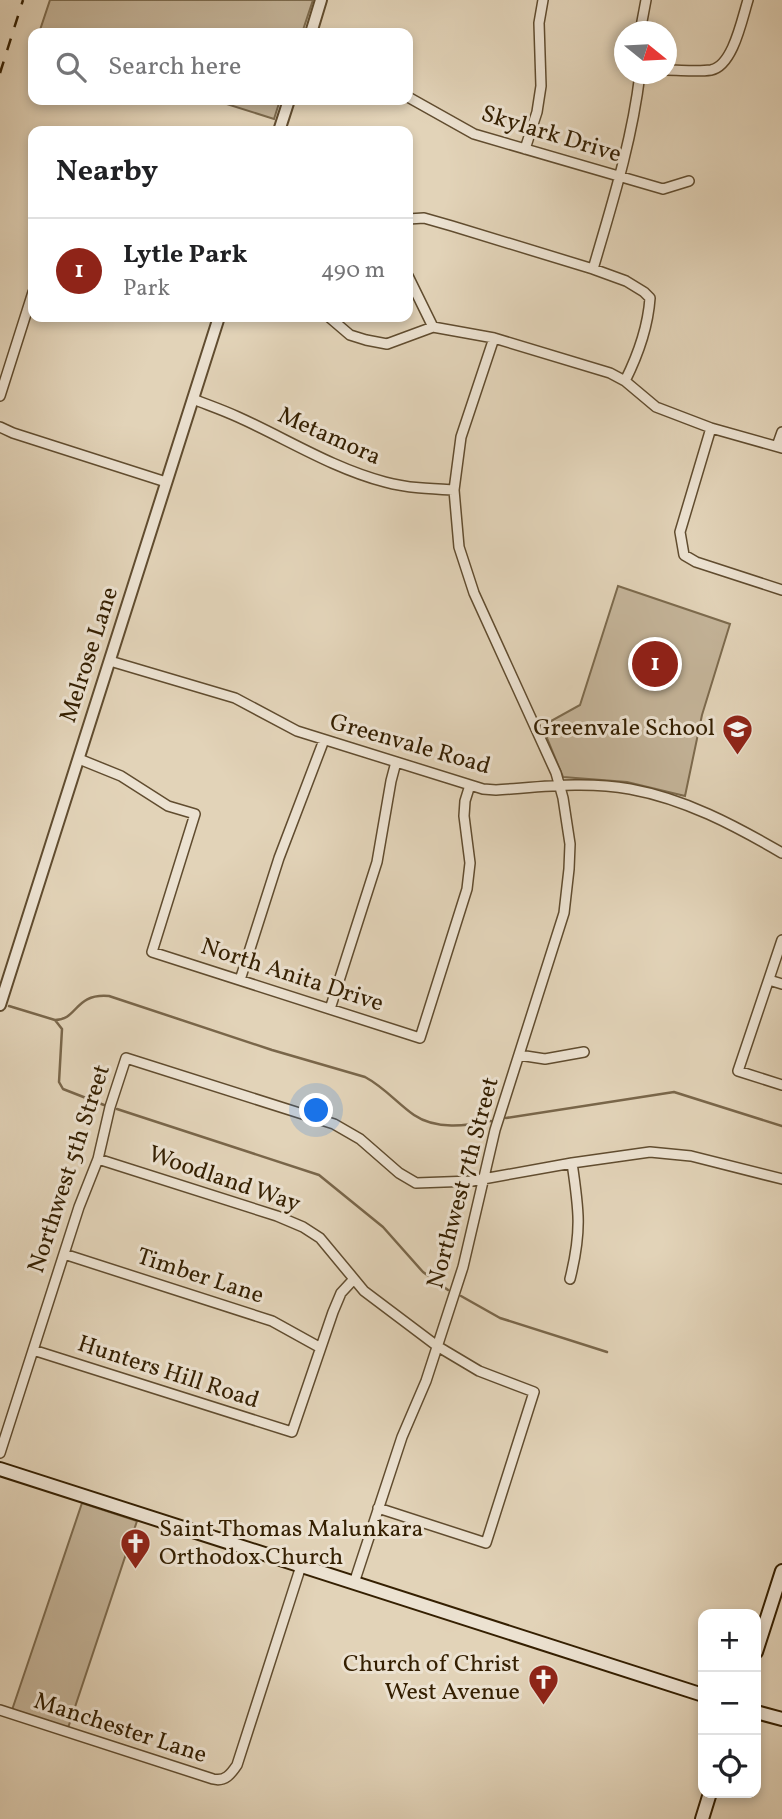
<!DOCTYPE html>
<html lang="en">
<head>
<meta charset="utf-8">
<style>
  :root { --surface:#fff; --page:#f6f6f6; --text:#202124; --muted:#757577; --line:#e0e0e0; --accent:#8f2418 }
  body { margin:0; font-family:Vollkorn,serif; background:var(--page); color:var(--text) }
  .controls { position:absolute; right:21px; bottom:21px; display:grid; overflow:hidden; border-radius:14px; box-shadow:0 4px 10px #0003 }
  .controls button { width:63px; height:63px; display:grid; place-items:center; padding:0; border:0; border-bottom:2px solid var(--line); background:var(--surface); color:var(--text); font:35px sans-serif }
  .compass { position:absolute; left:614px; top:21px; width:63px; height:63px; border-radius:50%; background:var(--surface); box-shadow:0 4px 10px #0003; rotate:108deg }
  .you { position:absolute; left:317px; top:1111px; width:24px; height:24px; margin:-18px; border:5px solid #fff; border-radius:50%; background:#1a73e8; box-shadow:0 0 0 10px #1a73e833 }
  .badge { display:grid; place-items:center; width:46px; height:46px; border-radius:50%; background:var(--accent); color:#fff; font-size:23px; font-weight:700 }
  .pin { position:absolute; translate:-50% -50%; border:4px solid #fff; box-shadow:0 2px 7px #0006 }
  .list { margin:0; padding:0; list-style:none }
  h2 { display:flex; justify-content:space-between; align-items:center; height:91px; margin:0; padding:0 28px; font-size:30px }
  h2 small { font-size:23px; font-weight:400; color:var(--muted) }
  .list li { display:grid; grid-template-columns:46px 1fr auto; gap:21px; align-items:center; box-sizing:border-box; height:105px; padding:0 28px; border-top:2px solid var(--line) }
  .list b { display:block; font-size:26px; white-space:nowrap }
  .list p { margin:0; font-size:23px; white-space:nowrap; color:var(--muted) }
  .list em { font-size:23px; font-style:normal; color:var(--muted) }
  .icon { flex:none; width:38px; height:38px; fill:none; stroke:currentColor; stroke-width:2; stroke-linecap:round; stroke-linejoin:round }
  .map { position:relative; flex:none; width:782px; height:1819px; overflow:hidden }
  .search { position:absolute; background:var(--surface); box-shadow:0 4px 10px #0003; left:28px; top:28px; width:385px; height:77px; display:flex; align-items:center; gap:18px; box-sizing:border-box; padding:0 24px; border-radius:14px; color:var(--muted); font-size:26px }
  .panel { position:absolute; background:var(--surface); box-shadow:0 4px 10px #0003; left:28px; top:126px; width:385px; height:196px; border-radius:14px }
  .map>svg:first-child { display:block }
  .green { fill:#c4b499; stroke:#7c6a4d; stroke-width:2 }
  .lines { fill:none; stroke-linecap:round; stroke-linejoin:round }
  .stream { stroke:#79664a; stroke-width:2.5 }
  .minor-casing { stroke:#604c2f; stroke-width:12 }
  .tertiary-casing { stroke:#604c2f; stroke-width:14 }
  .secondary-casing { stroke:#341f01; stroke-width:16 }
  .minor { stroke:#ece2d1; stroke-width:9 }
  .tertiary { stroke:#ece2d1; stroke-width:10 }
  .secondary { stroke:#ece2d1; stroke-width:12 }
  .rail { stroke:#341f01; stroke-width:2.5; stroke-dasharray:12 12; stroke-linecap:butt }
  .labels { text-anchor:middle; dominant-baseline:central; stroke-width:6; stroke-linejoin:round; paint-order:stroke }
  .street-label { font-size:24px; fill:#341f01; stroke:#ece2d1 }
  .poi-label { font-size:24px; fill:#341f01; stroke:#ece2d1; text-anchor:end }
</style>
</head>
<body>
<div class="map">
<svg width="782" height="1819" viewBox="0 0 782 1819">
  <rect width="100%" height="100%" fill="#e2d3b8"/>
  <filter id="stains"><feTurbulence type="fractalNoise" baseFrequency=".00286" numOctaves="4"/><feColorMatrix values="0 0 0 0 .2 0 0 0 0 .09 0 0 0 0 .02 0 0 0 .5 -.17"/></filter>
  <radialGradient id="worn" r=".72"><stop offset=".6" stop-color="#630" stop-opacity="0"/><stop offset="1" stop-color="#630" stop-opacity=".3"/></radialGradient>
  <path class="green" d="M50,0h263l-11,33h-263z
    M214,100h66l-6,19z
    M618,586l112,38 -28,91 -17,81 -58,-14 -64,-5 -21,-51 38,-21z
    M82,1503l55,18 -69,207 -56,-18z"/>
  <g class="lines">
    <path class="stream" d="M9,1006l46,14c23,0 19,-27 54,-24l163,54 93,27c19,10 32,26 49,38 22,15 52,11 77,6
      M55,1020l7,9 -3,53 4,7 41,16
      M117,1109l202,66 64,52 40,45 25,18
      M506,1118l168,-26 108,34
      M461,1296l39,22 107,34"/>
    <defs>
      <path id="minor" d="M640,32l6,-32
        M666,70c15,0 31,2 45,0 22,-4 31,-51 37,-70
        M408,97l66,37 189,55 26,-8
        M525,149l12,-37 4,-26 -2,-63 4,-23
        M408,219l16,-1 28,8 141,43 33,12 18,11 6,6c-2,29 -12,57 -25,83
        M593,269c19,-65 39,-128 47,-195
        M408,276l25,51
        M329,317l21,18 16,5 21,4 46,-17 61,11 116,35 15,8 31,26 55,21 71,20
        M0,396l33,-104
        M193,399c15,6 30,11 45,18 49,22 94,51 147,65 22,6 46,7 69,8
        M0,427l13,6 153,49
        M711,428l-31,104 4,23 12,7 86,28
        M777,446l5,-14
        M110,661l125,37 62,33 186,58 13,1c45,-3 89,-9 134,-1 55,10 104,36 152,64
        M79,759l42,17 47,30 27,8 -43,138 268,86 47,-149 3,-26 -6,-47 1,-15 5,-16
        M782,940l-44,131 44,14
        M240,980l39,-122 45,-118
        M769,980l13,4
        M330,1009l47,-147 14,-81 5,-19
        M519,1055l26,4 39,-7
        M98,1159l179,57 26,11 17,11 44,53 73,55 42,25 55,21 -48,151 -108,-35
        M64,1254l208,67 47,26
        M570,1279c12,-48 9,-69 2,-116
        M33,1350l259,82 41,-120 8,-19 12,-13
        M0,1453l79,-246 19,-48 12,-52 16,-49 208,66 26,15 39,34 17,10 56,-2 100,-18 78,-11 41,4 91,23
        M354,1583l48,-146 24,-56 37,-114 32,-137 69,-217 5,-44 1,-25 -7,-46 -7,-25 -82,-180 -15,-46 -5,-57 7,-53 33,-99
        M0,1710l213,69c12,3 18,-5 24,-14l64,-199"/>
      <path id="tertiary" d="M311,33l10,-33
        M279,131l10,-31
        M0,1005l219,-688"/>
      <path id="secondary" d="M0,1469l703,226
        M756,1652l26,-81
        M756,1712l26,7
        M702,1819l8,-26"/>
    </defs>
    <use href="#minor" class="minor-casing"/>
    <use href="#tertiary" class="tertiary-casing"/>
    <use href="#secondary" class="secondary-casing"/>
    <use href="#minor" class="minor"/>
    <use href="#tertiary" class="tertiary"/>
    <use href="#secondary" class="secondary"/>
    <path class="rail" d="M0,73l23,-73"/>
  </g>
  <defs>
    <symbol id="school-pin" viewBox="-11 -11 22 30"><path d="M0 17L-7.5 6A9.5 9.5 0 1 1 7.5 6Z" fill="#8f2418" stroke="#ece2d1"/><path d="M0-5L7-2L0 1L-7-2ZM-4 1L0 2.5L4 1V4Q0 6-4 4Z" fill="#fff"/></symbol>
    <symbol id="church-pin" viewBox="-11 -11 22 30"><path d="M0 17L-7.5 6A9.5 9.5 0 1 1 7.5 6Z" fill="#8f2418" stroke="#ece2d1"/><path d="M-1.2-6h2.4v3.5h3.3v2.4h-3.3V6h-2.4V-.1h-3.3v-2.4h3.3Z" fill="#fff"/></symbol>
  </defs>
  <g fill-rule="evenodd">
    <use href="#school-pin" x="720" y="712" width="35" height="47"/>
    <use href="#church-pin" x="118" y="1526" width="35" height="47"/>
    <use href="#church-pin" x="526" y="1662" width="35" height="47"/>
  </g>
  <g class="labels">
    <g class="street-label">
      <text transform="translate(551 135) rotate(17)">Skylark Drive</text>
      <text transform="translate(329 437) rotate(24)">Metamora</text>
      <text transform="translate(90 655) rotate(-72)">Melrose Lane</text>
      <text transform="translate(410 745) rotate(16)">Greenvale Road</text>
      <text transform="translate(292 976) rotate(18)">North Anita Drive</text>
      <text transform="translate(70 1169) rotate(-72)">Northwest 5th Street</text>
      <text transform="translate(224 1180) rotate(19)">Woodland Way</text>
      <text transform="translate(464 1183) rotate(-75)">Northwest 7th Street</text>
      <text transform="translate(200 1277) rotate(18)">Timber Lane</text>
      <text transform="translate(168 1373) rotate(18)">Hunters Hill Road</text>
      <text transform="translate(120 1729) rotate(18)">Manchester Lane</text>
    </g>
    <g class="poi-label">
      <text x="715" y="729">Greenvale School</text>
      <text x="159" y="1530" text-anchor="start">Saint Thomas Malunkara<tspan x="159" dy="28">Orthodox Church</tspan></text>
      <text x="520" y="1665">Church of Christ<tspan x="520" dy="28">West Avenue</tspan></text>
    </g>
  </g>
  <rect width="100%" height="100%" filter="url(#stains)"/>
  <rect width="100%" height="100%" fill="url(#worn)"/>
</svg>
<div class="controls">
<button>+</button>
<button>−</button>
<button><svg class="icon" aria-label="locate" viewBox="0 0 24 24"><circle cx="12" cy="12" r="6"/><path d="M12 2v4M12 18v4M2 12h4M18 12h4"/></svg></button>
</div>
<svg class="compass" viewBox="-18 -18 36 36"><path d="M0-13l5 13h-10z" fill="#e53935"/><path d="M0 13l5-13h-10z" fill="#757577"/></svg>
<div class="you"></div>
<div class="pin badge" style="left:655px;top:664px">1</div>
<div class="search"><svg class="icon" aria-label="search" viewBox="0 0 24 24"><circle cx="10" cy="10" r="6"/><path d="M15 15l6 6"/></svg>Search here</div>
<section class="panel">
<h2>Nearby<small></small></h2>
<ul class="list">
<li><span class="badge">1</span><div><b>Lytle Park</b><p>Park</p></div><em>490 m</em></li>
</ul>
</section>
</div>
</body>
</html>
